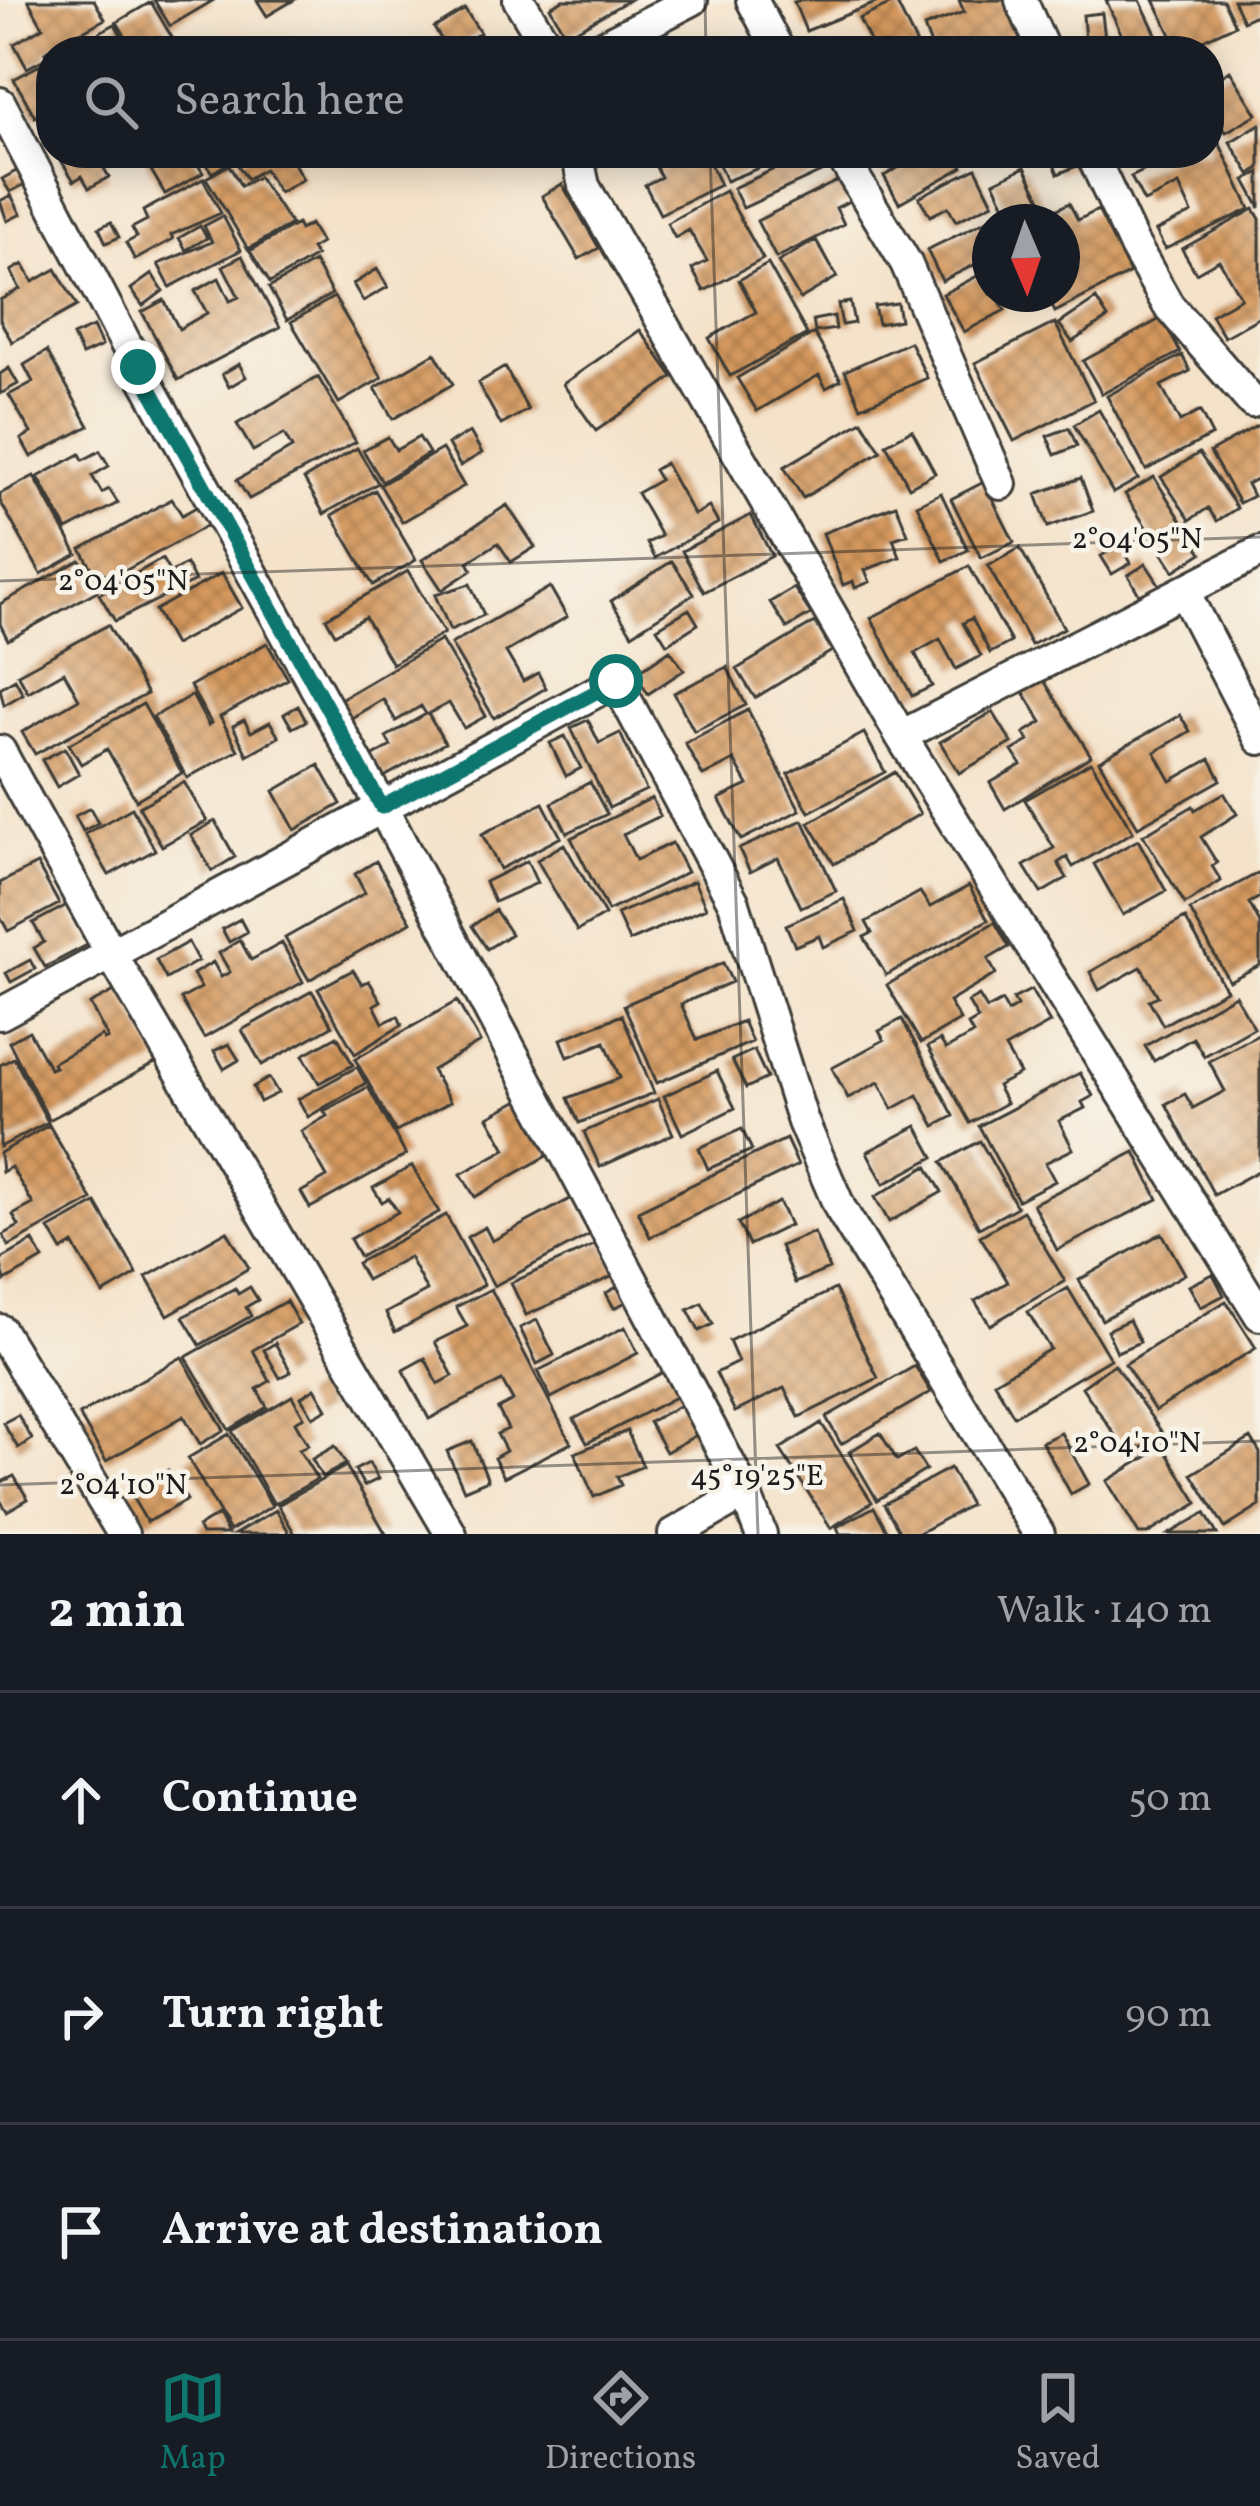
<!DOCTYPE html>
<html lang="en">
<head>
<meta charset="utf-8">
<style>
  :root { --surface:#171b24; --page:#20242c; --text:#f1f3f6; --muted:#9ea1a6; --line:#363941; --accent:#0f766e }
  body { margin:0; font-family:Vollkorn,serif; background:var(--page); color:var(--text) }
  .compass { position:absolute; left:972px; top:204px; width:108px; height:108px; border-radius:50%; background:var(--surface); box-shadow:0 6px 30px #0003; rotate:178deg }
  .stop { position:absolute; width:36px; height:36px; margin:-27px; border:9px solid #0f766e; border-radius:50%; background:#fff }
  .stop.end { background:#0f766e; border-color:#fff; box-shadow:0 3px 12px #0008 }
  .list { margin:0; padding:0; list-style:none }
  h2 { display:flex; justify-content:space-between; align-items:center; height:156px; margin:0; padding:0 48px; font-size:51px }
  h2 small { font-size:39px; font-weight:400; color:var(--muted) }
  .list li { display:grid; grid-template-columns:78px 1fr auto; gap:36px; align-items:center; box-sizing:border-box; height:216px; padding:0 48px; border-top:3px solid var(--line) }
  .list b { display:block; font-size:45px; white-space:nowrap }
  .list em { font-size:39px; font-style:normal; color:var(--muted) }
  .icon { flex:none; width:66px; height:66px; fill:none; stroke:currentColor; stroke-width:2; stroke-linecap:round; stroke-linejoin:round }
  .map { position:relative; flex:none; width:1260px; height:1534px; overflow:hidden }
  .search { position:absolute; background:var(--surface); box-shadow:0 6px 30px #0003; left:36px; right:36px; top:36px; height:132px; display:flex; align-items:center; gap:30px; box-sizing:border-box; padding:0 42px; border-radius:48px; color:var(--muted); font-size:45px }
  .sheet { height:804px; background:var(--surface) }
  nav { display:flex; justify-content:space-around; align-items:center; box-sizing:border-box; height:168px; border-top:3px solid var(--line); background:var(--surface); font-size:33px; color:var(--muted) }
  nav a { display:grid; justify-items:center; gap:6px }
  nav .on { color:var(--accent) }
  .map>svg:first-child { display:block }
  .building { fill:url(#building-cross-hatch) }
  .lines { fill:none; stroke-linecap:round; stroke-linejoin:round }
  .minor-casing { stroke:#3c3a36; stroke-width:36 }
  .minor { stroke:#fff; stroke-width:30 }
  .route { stroke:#0f766e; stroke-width:15 }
  .ticks { fill:none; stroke:#1c1c1c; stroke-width:3; stroke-opacity:0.45 }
  .ticks-label { font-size:30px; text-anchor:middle; fill:#1c1c1c; stroke:#f7f3e8; stroke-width:9; stroke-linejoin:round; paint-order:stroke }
</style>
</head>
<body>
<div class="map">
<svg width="1260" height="1534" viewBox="0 0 1260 1534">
  <defs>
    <pattern id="building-cross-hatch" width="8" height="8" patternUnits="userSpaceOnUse" patternTransform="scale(3)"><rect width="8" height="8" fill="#d4985d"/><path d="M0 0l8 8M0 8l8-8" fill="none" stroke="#ab7b4c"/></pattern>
  </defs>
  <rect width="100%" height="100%" fill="#f7f3e8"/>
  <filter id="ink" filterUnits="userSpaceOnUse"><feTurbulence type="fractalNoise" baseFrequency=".00833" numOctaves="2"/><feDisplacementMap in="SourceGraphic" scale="24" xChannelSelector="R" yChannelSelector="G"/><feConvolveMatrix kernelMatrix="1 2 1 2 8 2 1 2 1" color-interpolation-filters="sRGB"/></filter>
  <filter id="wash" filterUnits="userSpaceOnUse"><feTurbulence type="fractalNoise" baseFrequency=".004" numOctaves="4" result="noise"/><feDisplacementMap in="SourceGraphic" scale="48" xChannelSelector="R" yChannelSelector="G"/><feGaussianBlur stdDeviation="2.7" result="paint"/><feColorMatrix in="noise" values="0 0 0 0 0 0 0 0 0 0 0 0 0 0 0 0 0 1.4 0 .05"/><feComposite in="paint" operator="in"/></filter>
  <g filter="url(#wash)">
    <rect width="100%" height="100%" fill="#f4e2c9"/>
    <g id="blocks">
      <path class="building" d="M28,0h66l11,19 -60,33 3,5 -21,11 -13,-24 29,-17z
        M154,0h60l-44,26z
        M257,0h37l-27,16z
        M563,0h66l-63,36 -16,-29z
        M801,0h82l-77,31 -12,-29z
        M959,0h46l15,39 -33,12h-54l-9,-24 40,-15z
        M1106,0h34l24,51h-35z
        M1154,0h69l12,25 -56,26z
        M1233,0h27v13l-17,8z
        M151,2l29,49h-46l-17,-29z
        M896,2l24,49h-45l-16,-32z
        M465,9l15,24 -31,18 -15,-23z
        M1102,13l3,26 -20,2 -2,-26z
        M115,24l15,27h-65z
        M51,59v49l-16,9 -21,-38z
        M1230,71l27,43 -31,18 -17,-28v-20z
        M1260,124v44l-10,6 -20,-32z
        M1216,136l34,73 -85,40 -9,-18 36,-18 -13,-28 -35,17 -13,-25 50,-24h28v-14z
        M74,153h47l-19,12 7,12 -20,11 -7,-12 -8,5 -13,-21z
        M141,153h50l12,20 -38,21z
        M200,153h44l-32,20z
        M252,153h36l15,26 -24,14 -15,-24 -17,10 -11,-17z
        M649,153h56l15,32 -60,29 -15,-29 16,-8z
        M714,153h82l-70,28z
        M810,153h4l9,18 -80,37 -10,-20z
        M924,153h31l8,14 -64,36 -15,-27z
        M1050,153h21l6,13 -19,8z
        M229,165l12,21 17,-9 33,47 -43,25 -42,-71z
        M1025,167l20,40 -32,15 -19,-40z
        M976,168l17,35 -37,18 -8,-14 -18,9 -11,-19z
        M18,170l7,14 -15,8 -8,-13z
        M1260,172v36l-15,-28z
        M203,179l18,34 -50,22 2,4 -38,21 -9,-17 11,-6 -5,-9 15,-8 -4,-9z
        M841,179l10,21 -15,8 8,16 -68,34 -19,-37z
        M562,184l37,64 -20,11 -37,-63z
        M725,191l38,68 -59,32 -12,-22 15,-8 -18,-31 -14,8 -8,-15z
        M11,195l10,19 -14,7 -7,-20z
        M1069,203l9,17 20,-10 32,63 -75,39 -9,-18h16v-72h-29z
        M1254,209l6,10v98l-36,20 -13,-22 30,-17 -22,-38 -23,13 -14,-24z
        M223,216l18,34 -71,37 -12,-23 54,-22 -8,-16z
        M996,216l3,6h-9v35l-48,24 -15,-31z
        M111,222l8,15 -13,6 -7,-15z
        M297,224l3,6 10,-6 11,19 -10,6 5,7 -46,27 -20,-32z
        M200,226l7,12 -21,12 -7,-12z
        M816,240l21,37 -37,22 -22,-37z
        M242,256l38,71 -102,53 -36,-68 22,-12 15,29 28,-16 -12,-22 24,-13 11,23 9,-4 -16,-31z
        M314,262l18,32 -45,26 -18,-32z
        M23,264l10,18 23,-13 21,37 -65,36 -12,-22v-20l20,-11 -9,-18z
        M768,264l39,70 -77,42 -21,-38 47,-26 -17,-32z
        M377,269l11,18 -25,14 -10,-17z
        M985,272l5,22h6l9,16 -41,22 -21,-38z
        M152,274l11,17 -20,15 -12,-17z
        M334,297l48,81 -43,25 -48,-81z
        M1096,299l12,19 -36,24 -13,-18z
        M850,302l4,21 -12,2 -4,-21z
        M897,303l3,17 -22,4 -4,-18z
        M834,316l2,13 -21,3 -2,-12z
        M1162,318l18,34 -78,42 -19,-33z
        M1055,323l39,77 -80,41 -39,-78z
        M93,327l9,19 -20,9 -9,-19z
        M640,330l33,47 -77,54 -33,-47z
        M814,333l27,47 -15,8 -7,-13 -62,36 -20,-33z
        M910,342l17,36 -66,29 -16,-36z
        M47,351l42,75 -58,31 -10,-18 10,-6 -22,-38 24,-13 -9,-17z
        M435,353l18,31 -60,35 -18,-31z
        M1182,355l8,16 -29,15 19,36 20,-11 12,24 -66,35 -39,-74z
        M239,364l7,13 -17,10 -7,-13z
        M505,367l23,43 -27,15 -23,-42z
        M9,368l9,16 -18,10v-20z
        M318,377l38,65 -107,57 -12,-19 55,-32 -8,-14 -31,17 -16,-27z
        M1099,410l39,69 -25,14 -39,-68z
        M862,421l19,30 -78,47 -19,-31z
        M1260,424v53l-13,7 6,12 -14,7 -29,-51z
        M1069,428l8,18 -22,9 -8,-19z
        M912,430l23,43 -26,14 -23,-43z
        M470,432l12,21 -22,13 -12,-22z
        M388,437l8,13 23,-13 10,16 -47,29 -19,-32z
        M357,448l21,35 -54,31 -20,-35z
        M442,449l22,37 -62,36 -22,-37z
        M100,451l9,15 -17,10 10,17 7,-4 9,14 -51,27 -29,-53 42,-23 3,6z
        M1199,453l38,55 -20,13 -9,-13 -18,12 -29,-43z
        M665,463l29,52 15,-8 9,16 -63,35 -8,-15 14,-7 -24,-43 23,-13 -6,-10z
        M34,476l43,78 -36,20 -41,-73v-7z
        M1154,477l48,76 -28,18 -49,-77z
        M1081,478l12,33 -45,16 -12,-33z
        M984,482l30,60 -33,16 -30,-59z
        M375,490l41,70 -43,25 -41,-70z
        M941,493l27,57 -24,11 -27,-56z
        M172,499l10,16 18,-10 10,19 -109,60 -20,-35z
        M507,505l28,42 -24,15 -13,-19 -30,19 4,8 -30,20 -20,-30z
        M896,505l12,29 -15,5 7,18 -35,13 5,12 -15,6 -2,-7 -10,4 -20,-52z
        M751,515l21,41 -68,36 -22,-41z
        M1121,545l10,18 -19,11 -11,-18z
        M1020,548l44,80 -33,17 -43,-79z
        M162,559l8,14 16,-9 9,17 -80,40 -16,-27z
        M80,560l17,31 -89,49 -8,-16v-20z
        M672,561l22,33 -62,40 -21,-33z
        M1146,564l15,23 -20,11 -13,-23z
        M969,566l42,76 -21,11 -18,-35 -9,5 18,33 -25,13 -16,-30 -25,14 17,33 -20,10 -41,-78z
        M408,571l36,62 -52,31 -27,-47 -30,17 -9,-16z
        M222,573l20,35 -68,37 -19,-35z
        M470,584l14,31 -34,15 -15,-35z
        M550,587l17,30 -61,35 17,29 15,-8 8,15 -52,30 -43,-74z
        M794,588l17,26 -24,14 -17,-26z
        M689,609l9,15 -31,20 -10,-16z
        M815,622l17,29 -77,47 -18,-29z
        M108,625l39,69 -112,60 -13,-22 57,-33 -15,-27 -36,20 -10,-18z
        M441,640l45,76 -22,12 -15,-25 -21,11 17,29 -61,34 -12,-20 19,-11 -5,-9 40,-23 -5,-8 -25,15 -13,-22 -35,21 -11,-19z
        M267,643l21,36 -68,38 18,33 -51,28 -34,-61 39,-22 16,30 3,-2 -21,-37z
        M670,650l14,20 -36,24 -13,-20z
        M727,667l19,38 -52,26 -20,-38z
        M15,679l8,15 -19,11 -4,-17z
        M1043,679l48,77 -86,53 -15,-26 31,-18 -9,-14 17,-10 -5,-8 18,-11 -19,-31z
        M143,704l39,69 -46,27 -29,-51 -26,15 -12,-20z
        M298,706l8,15 -14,7 -8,-14z
        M748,710l52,100 -59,30 -22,-41 29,-14 -14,-25 -31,16 -18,-33z
        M993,712l19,31 -53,30 -19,-31z
        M1180,715l10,16 -35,21 16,29 39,-22 11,21 -83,47 -39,-66z
        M244,720l7,12 19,-10 9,15 -32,18 -14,-29z
        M588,720l11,23 21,-10 26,57 -37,18 -38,-80z
        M864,733l21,39 -76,40 -21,-38z
        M565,736l16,32 -15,8 -16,-33z
        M65,748l14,26 -22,13 -15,-27z
        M1091,762l42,70 -60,35 -6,-10 -9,6 9,15 -26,15 -17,-27 30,-18 -29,-48z
        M319,765l22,39 -46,26 -21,-39z
        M895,772l25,42 -86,50 -25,-41z
        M184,782l23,39 -45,25 -23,-39z
        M590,782l17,32 -40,19 -15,-30z
        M1224,793l13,21 -36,23 16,26 -5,3 9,15 -36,23 -42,-69 50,-29 2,4z
        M652,798l8,18 -37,18 13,26 36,-17 15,29 -79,39 -37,-73z
        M543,803l18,34 -61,32 -18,-35z
        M90,808l8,15 -15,8 -8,-15z
        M132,808l23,42 -46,25 -24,-41z
        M803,820l33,71 -35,16 -23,-49 -28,14 -11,-23z
        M215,821l20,36 -23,14 -21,-36z
        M1138,840l28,51 -43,24 -29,-51z
        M564,844l41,71 -28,16 -40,-71z
        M376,861l35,61 -102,58 -24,-42 80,-45 -10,-19z
        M527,861l10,22 -43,19 -9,-20z
        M37,864l22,40 -51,27 -8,-15v-33z
        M1260,872v25l-11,6 11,20v42l-31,16 -39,-71z
        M694,881l12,27 -77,33 -12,-27z
        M969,886l19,34 -102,55 -22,-38 8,-4 -6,-11 54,-30 10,15z
        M844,899l14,32 -35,16 -4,-11 -24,10 -9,-21z
        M67,905l22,39 -44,23 -11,-19 10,-6 -11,-19z
        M495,910l16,24 -24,15 -15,-23z
        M1185,918l41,72 -63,35 -14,-25 9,-4 -17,-29 -42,23 -9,-18z
        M240,919l7,13 -18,10 -7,-13z
        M995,922l14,25 -21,12 8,15 -47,28 11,18 -39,23 -34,-58z
        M240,940l11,20 31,-17 21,39 -99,56 -23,-39 20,-11 -8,-14 20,-12 8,15 9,-5 -11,-19z
        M188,942l10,19 -32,18 -10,-19z
        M30,960l5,9 -24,13 -5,-9z
        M723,963l9,19 -51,22 16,36 46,-19 9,21 -95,41 -33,-78z
        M353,970l9,14 7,-3 12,20 -7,4 9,18 15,-7 4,9 -47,29 -37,-65z
        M120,988l39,73 -110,59 -40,-78 20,-11 21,38 5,-2 -3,-4 50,-27 2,4 4,-2 -18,-34z
        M1031,990l19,33 -45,25 15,26 -23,12 9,17 -36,20 -42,-76 12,-7 6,9 27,-15 -5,-9 10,-6 -10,-17 11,-6 8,13 15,-8 6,11 9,-6 -4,-7z
        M312,991l20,35 -70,39 -20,-35z
        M1235,995l19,33 -50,28 -11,-18 -39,23 -9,-15z
        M457,1001l23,41 -48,28 18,32 -54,30 -41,-73z
        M622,1015l32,78 -75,30 -11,-25 52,-20 -15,-36 -37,15 -7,-18z
        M902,1019l52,97 -19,10 -17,-31 -25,14 -14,-27 -31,16 -16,-30 52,-28 -5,-9z
        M1260,1034v136l-46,25 -48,-91 19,-10 8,14 32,-17 -16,-30z
        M337,1036l16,29 -34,18 -16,-28z
        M229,1044l10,16 -15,9 -10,-18z
        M754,1050l13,28 -21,10 -14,-28z
        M14,1058l34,64 -48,25v-82z
        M357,1067l9,16 -58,34 -10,-18z
        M717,1071l18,37 -53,26 -18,-38z
        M1080,1073l13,23 -11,6 3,6 -26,13 14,28 -28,14 10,18 -37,19 -39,-74z
        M269,1078l9,15 -18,9 -7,-15z
        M368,1087l38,68 -96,53 -9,-16 26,-15 -26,-46 26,-15 -3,-5z
        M658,1099l15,35 -73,33 -16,-35z
        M519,1100l31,54 -75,43 -14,-23 45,-25 -18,-32z
        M49,1125l43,75 -83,46 -6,-11 16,-9 -6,-11 20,-11 -22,-37 -9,5 -2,-19z
        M917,1126l17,31 -50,27 -17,-32z
        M742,1129l10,21 -44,19 -9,-21z
        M786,1139l12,26 -148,72 -12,-26z
        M980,1141l37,66 -38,21 -37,-66z
        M1135,1152l23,47 -101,51 -24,-46z
        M412,1166l27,46 -79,45 -10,-18 48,-27 -9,-14 -7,4 -9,-14z
        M927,1166l15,26 -53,30 -14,-25z
        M572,1198l19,36 -97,52 -27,-49 18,-10 7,14z
        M779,1202l11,23 -41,20 -11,-22z
        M96,1203l41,71 -34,20 -30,-50 -11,7 -13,-22z
        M1023,1211l42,70 -75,44 -15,-24 33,-19 -28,-46z
        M446,1215l38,70 -89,47 -9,-19 41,-22 -18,-34 -43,23 -9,-17z
        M227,1231l22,37 -81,47 -22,-38z
        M814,1232l15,37 -34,14 -15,-37z
        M1162,1233l23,41 -83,46 -23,-40z
        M33,1241l10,18 -38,22 -5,-21z
        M603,1241l15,33 -92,41 -15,-32z
        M1213,1274l11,21 -23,12 -12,-21z
        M622,1284l8,16 -16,8 -8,-15z
        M250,1287l8,13 -12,7 5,9 -51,29 -17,-28 52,-29 3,6z
        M1068,1288l42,71 -96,57 -20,-34 56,-33 -22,-37z
        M491,1289l80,154 -67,34 -10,-19 12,-7 -9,-17 11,-5 -10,-20 15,-8 -11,-20 -73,38 -26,-49 22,-12 13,26 15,-8 -18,-34 32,-16 -11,-19z
        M835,1289l43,89 -79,39 -15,-29 -49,24 -19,-39 22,-11 -9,-21z
        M286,1301l13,23 -46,26 17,31 -13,8 10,18 -38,23 -43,-73z
        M1226,1301l30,47 -101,63 -30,-47z
        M702,1303l11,21 -14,7 -11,-21z
        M537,1320l17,35 -17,9 -17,-36z
        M1129,1320l11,22 -23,10 -10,-22z
        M625,1327l13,26 -87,45 -13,-27z
        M275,1343l16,29 -11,6 -16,-28z
        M182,1357l42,73 -24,14 -16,-28 -78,45 -27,-46z
        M1114,1364l49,70 -33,23 -48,-70z
        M915,1366l16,26 -90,52 -15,-27z
        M671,1368l12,25 -96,50 -13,-24z
        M315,1388l12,21 -14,8 -12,-20z
        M292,1396l12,21 -9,5 13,23 -9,5 18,29 -43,25 -42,-73z
        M686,1402l16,30 -36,20 -17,-30z
        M18,1415l14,24 -14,9 -15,-25z
        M821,1423l51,79 -41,26 -51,-79z
        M627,1431l16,35 -26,11 4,8 -27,12 -19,-44z
        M880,1433l17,27 17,-9 12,19 -49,30 -28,-48z
        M1061,1433l28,51 -18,10 -29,-52z
        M229,1434l43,72 -42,25 -42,-73z
        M1251,1438l9,15v53l-35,22 -33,-54z
        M472,1441l16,39 -24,10 -17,-39z
        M335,1446l11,18 -24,13 -10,-18z
        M1163,1447l35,56 -51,31h-8l-32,-53z
        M369,1463l9,16 -14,7 -9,-16z
        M346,1466l40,68h-91l-17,-29z
        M950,1468l20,37 -53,29h-16l-17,-30z
        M168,1470l19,30 -40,22 -18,-30z
        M14,1476l14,23 -21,12 -7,-11v-17z
        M874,1507l15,27h-49l-3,-7z
        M276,1510l14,24h-55z
        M1205,1513l12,21h-48z
        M218,1515l10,19h-26l-4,-7z"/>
    </g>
  </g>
  <g filter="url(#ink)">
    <use href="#blocks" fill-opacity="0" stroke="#3c3a36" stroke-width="3"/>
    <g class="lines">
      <defs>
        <path id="minor" d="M519,0l31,51
          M752,0l27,51
          M1021,0l23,51
          M593,51l99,-51
          M0,103l138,264 244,440 363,686 16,41
          M577,153l7,33 317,550 359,579
          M840,153l66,110 95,221
          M1091,153l42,90 35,62 84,97
          M1184,592l76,147
          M901,736l359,-184
          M0,751l113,206 338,577
          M0,1014l616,-333 118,222 69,219 37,86 199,326
          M0,1330l123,204
          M674,1534l71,-41"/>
      </defs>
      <use href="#minor" class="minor-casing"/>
      <use href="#minor" class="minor"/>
    </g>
  </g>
  <g class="lines" filter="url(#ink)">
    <path class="route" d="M138,367l244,440 234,-126"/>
  </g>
  <path class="ticks" d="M705,0l1,51M710,153l48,1381M0,581l1260,-44M0,1485l1260,-44"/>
  <g class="ticks-label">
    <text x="1137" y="548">2°04'05"N</text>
    <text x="123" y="590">2°04'05"N</text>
    <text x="1137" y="1452">2°04'10"N</text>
    <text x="757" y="1485">45°19'25"E</text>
    <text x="123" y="1494">2°04'10"N</text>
  </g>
</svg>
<svg class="compass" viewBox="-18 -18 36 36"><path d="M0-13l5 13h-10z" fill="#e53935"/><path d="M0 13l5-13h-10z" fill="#9ea1a6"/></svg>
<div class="stop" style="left:616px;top:681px"></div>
<div class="stop end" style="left:138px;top:367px"></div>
<div class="search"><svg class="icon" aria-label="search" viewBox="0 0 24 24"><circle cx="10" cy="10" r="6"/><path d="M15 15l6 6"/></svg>Search here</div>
</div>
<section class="sheet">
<h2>2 min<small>Walk · 140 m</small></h2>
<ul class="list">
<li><svg class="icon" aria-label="ahead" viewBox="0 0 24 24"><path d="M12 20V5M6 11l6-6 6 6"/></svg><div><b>Continue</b></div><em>50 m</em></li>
<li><svg class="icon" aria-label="right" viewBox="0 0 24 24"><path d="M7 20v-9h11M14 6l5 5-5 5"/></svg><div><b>Turn right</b></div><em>90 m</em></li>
<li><svg class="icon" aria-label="arrive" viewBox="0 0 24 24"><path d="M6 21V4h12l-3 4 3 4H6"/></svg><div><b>Arrive at destination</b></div></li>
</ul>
</section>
<nav>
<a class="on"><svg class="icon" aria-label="map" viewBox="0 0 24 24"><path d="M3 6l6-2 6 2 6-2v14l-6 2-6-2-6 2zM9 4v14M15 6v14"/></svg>Map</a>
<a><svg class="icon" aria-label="directions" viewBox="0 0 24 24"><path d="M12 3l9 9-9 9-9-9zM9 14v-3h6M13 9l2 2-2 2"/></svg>Directions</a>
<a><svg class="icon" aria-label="saved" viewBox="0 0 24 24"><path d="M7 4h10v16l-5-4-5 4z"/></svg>Saved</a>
</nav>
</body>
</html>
